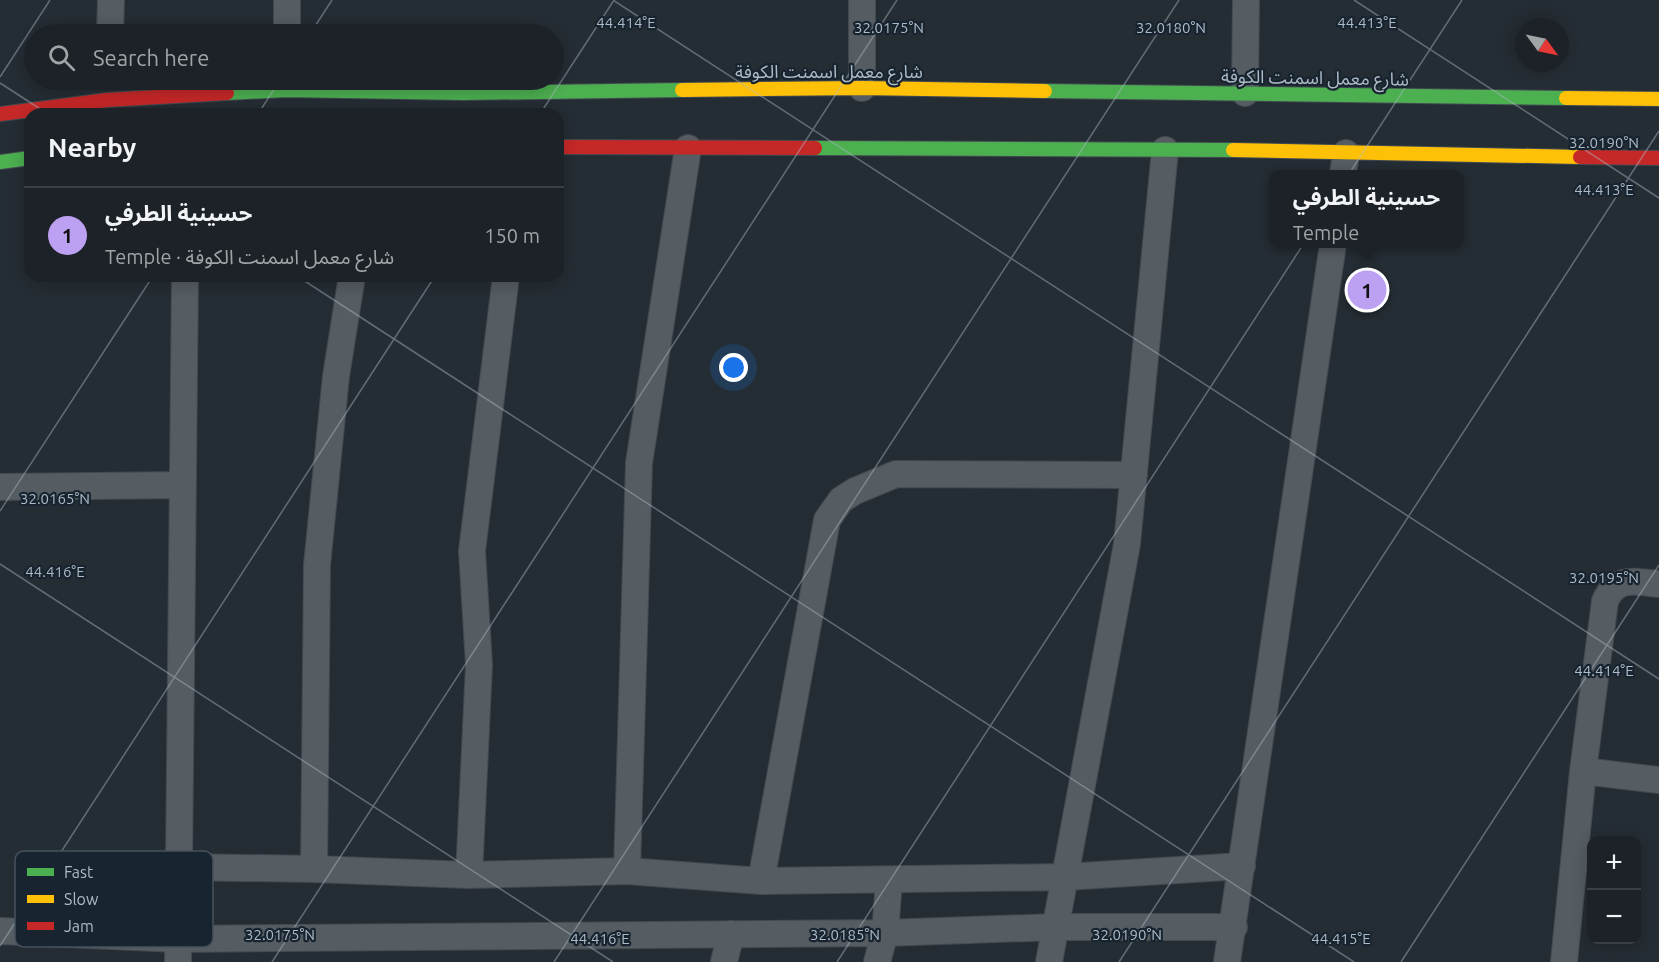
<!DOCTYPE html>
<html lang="en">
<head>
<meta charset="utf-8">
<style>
  :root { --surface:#1c2227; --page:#292f33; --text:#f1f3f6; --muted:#a0a4a7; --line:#3a3f44; --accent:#bca0f2 }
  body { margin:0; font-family:Ubuntu,"Noto Sans Arabic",sans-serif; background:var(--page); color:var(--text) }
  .controls { position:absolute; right:18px; bottom:18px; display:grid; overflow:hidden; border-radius:12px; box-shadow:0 3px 15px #0003 }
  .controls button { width:54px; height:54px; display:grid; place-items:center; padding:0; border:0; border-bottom:2px solid var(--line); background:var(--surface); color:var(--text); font:30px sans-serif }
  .compass { position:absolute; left:1515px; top:18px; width:54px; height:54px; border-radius:50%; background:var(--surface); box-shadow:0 3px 15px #0003; rotate:123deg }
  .you { position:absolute; left:734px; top:368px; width:21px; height:21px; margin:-15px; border:4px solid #fff; border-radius:50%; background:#1a73e8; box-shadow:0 0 0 9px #1a73e833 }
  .badge { display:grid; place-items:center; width:39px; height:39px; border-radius:50%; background:var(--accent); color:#111; font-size:20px; font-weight:700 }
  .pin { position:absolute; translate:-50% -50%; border:3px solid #fff; box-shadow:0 2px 6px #0006 }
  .popup { position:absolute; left:1269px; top:170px; width:195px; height:78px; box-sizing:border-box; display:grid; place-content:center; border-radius:12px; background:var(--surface); filter:drop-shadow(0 2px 4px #0005); font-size:20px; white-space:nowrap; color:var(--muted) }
  .popup b { font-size:22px; color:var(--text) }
  .popup::after { content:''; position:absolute; left:50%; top:100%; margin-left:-12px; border:12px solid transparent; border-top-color:var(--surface) }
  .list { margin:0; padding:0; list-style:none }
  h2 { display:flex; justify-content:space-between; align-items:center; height:78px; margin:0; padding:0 24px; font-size:26px }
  h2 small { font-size:20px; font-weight:400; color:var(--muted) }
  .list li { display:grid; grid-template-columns:39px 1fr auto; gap:18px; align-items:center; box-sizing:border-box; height:96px; padding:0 24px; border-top:2px solid var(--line) }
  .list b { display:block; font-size:22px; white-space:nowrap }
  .list p { margin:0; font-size:20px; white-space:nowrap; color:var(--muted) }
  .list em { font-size:20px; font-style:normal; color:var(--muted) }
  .icon { flex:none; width:33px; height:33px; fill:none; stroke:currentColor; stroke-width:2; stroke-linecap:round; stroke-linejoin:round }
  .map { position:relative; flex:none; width:1659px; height:962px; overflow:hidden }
  .search { position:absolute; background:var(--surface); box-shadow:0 3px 15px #0003; left:24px; top:24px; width:540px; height:66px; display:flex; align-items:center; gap:15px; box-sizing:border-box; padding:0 21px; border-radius:33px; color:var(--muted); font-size:22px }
  .panel { position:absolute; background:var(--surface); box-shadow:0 3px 15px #0003; left:24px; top:108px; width:540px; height:174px; border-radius:18px }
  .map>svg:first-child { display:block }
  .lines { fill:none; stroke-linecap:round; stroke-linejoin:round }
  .street-casing { stroke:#43494e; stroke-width:28 }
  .fast-casing { stroke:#424a51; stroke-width:16 }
  .slow-casing { stroke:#424a51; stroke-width:16 }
  .jam-casing { stroke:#424a51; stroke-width:16 }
  .street { stroke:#555c62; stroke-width:26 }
  .fast { stroke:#4caf50; stroke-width:14 }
  .slow { stroke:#ffc107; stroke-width:14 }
  .jam { stroke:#c62828; stroke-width:14 }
  .ticks { fill:none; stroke:#adbac7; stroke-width:1.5; stroke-opacity:0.45 }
  .labels { text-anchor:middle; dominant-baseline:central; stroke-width:4.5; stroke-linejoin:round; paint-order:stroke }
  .street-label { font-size:18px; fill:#adbac7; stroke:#18242f }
  .key { fill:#18242f; stroke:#45515d; stroke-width:1.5 }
  .key-label { font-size:16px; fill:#adbac7 }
  .ticks-label { font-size:15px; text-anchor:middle; fill:#adbac7; stroke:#18242f; stroke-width:4.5; stroke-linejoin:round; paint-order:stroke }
</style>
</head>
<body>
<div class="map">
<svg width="1659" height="962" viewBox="0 0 1659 962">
  <rect width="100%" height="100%" fill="#252d34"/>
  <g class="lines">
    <defs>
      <path id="street" d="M862,0v88
        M110,34l1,-34
        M287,34v-34
        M1245,93l1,-93
        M1343,174l3,-21
        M0,487l183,-2
        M1583,771l76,9
        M179,867l135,2 155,6 158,-4 134,10 304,-4 177,-11
        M314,869l3,-304 19,-189 16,-100
        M627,871l12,-408 49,-315
        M469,875l10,-210 -7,-114 34,-275
        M761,881l66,-361 14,-20 14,-9 41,-17 238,1
        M0,931l178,8 707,-6 171,-6h178
        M178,962l7,-686
        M724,962l7,-28
        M877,962l8,-29 4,-52
        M1049,962l78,-418 38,-394
        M1227,962l106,-718
        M1564,962l19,-191 22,-170c12,-26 30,-19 54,-17"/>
      <path id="fast" d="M1045,91l521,7
        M227,93l59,-3 177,3 219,-3
        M815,148l418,2
        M0,162l30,-4"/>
      <path id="slow" d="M682,90l180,-2 183,3
        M1566,98l93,1
        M1233,150l347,7"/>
      <path id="jam" d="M0,114l107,-14 120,-7
        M558,147l257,1
        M1580,157l79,1"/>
    </defs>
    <use href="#street" class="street-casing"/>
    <use href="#fast" class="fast-casing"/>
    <use href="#slow" class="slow-casing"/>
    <use href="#jam" class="jam-casing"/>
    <use href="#street" class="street"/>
    <use href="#fast" class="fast"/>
    <use href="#slow" class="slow"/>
    <use href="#jam" class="jam"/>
  </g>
  <path class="ticks" d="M613,0l1046,679M1354,0l305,198M310,34l22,-34M0,77l50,-77M0,83l48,31M258,114l22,-34M540,114l74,-114M297,276l1057,686M0,511l153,-235M0,564l613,398M0,946l435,-670M272,962l625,-962M554,962l625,-962M837,962l625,-962M1119,962l540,-831M1401,962l258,-397"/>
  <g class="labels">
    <g class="street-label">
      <text x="829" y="71">شارع معمل اسمنت الكوفة</text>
      <text transform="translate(1315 77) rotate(1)">شارع معمل اسمنت الكوفة</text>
    </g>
  </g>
  <rect x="15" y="851" width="198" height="96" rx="9" class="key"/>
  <rect x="27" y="868" width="27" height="8" fill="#4caf50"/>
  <rect x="27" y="895" width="27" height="8" fill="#ffc107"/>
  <rect x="27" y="922" width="27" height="8" fill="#c62828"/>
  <g class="key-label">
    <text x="64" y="878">Fast</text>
    <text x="64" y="905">Slow</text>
    <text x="64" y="932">Jam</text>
  </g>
  <g class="ticks-label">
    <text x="626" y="28">44.414°E</text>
    <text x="1367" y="28">44.413°E</text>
    <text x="889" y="33">32.0175°N</text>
    <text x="1171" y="33">32.0180°N</text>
    <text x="1604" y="148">32.0190°N</text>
    <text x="1604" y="195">44.413°E</text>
    <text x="55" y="504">32.0165°N</text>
    <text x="55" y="577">44.416°E</text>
    <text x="1604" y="583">32.0195°N</text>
    <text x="1604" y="676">44.414°E</text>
    <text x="280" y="940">32.0175°N</text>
    <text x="845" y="940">32.0185°N</text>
    <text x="1127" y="940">32.0190°N</text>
    <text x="600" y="944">44.416°E</text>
    <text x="1341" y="944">44.415°E</text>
  </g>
</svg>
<div class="controls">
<button>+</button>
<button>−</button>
</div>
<svg class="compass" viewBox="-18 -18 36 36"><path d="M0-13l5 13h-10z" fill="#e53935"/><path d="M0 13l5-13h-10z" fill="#a0a4a7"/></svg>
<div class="you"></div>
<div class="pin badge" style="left:1367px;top:290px">1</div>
<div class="popup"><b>حسينية الطرفي</b>Temple</div>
<div class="search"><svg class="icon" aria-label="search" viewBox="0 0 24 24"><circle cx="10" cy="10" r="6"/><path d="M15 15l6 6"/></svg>Search here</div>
<section class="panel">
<h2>Nearby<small></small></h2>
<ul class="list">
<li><span class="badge">1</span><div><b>حسينية الطرفي</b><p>Temple · شارع معمل اسمنت الكوفة</p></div><em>150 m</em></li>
</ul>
</section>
</div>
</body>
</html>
